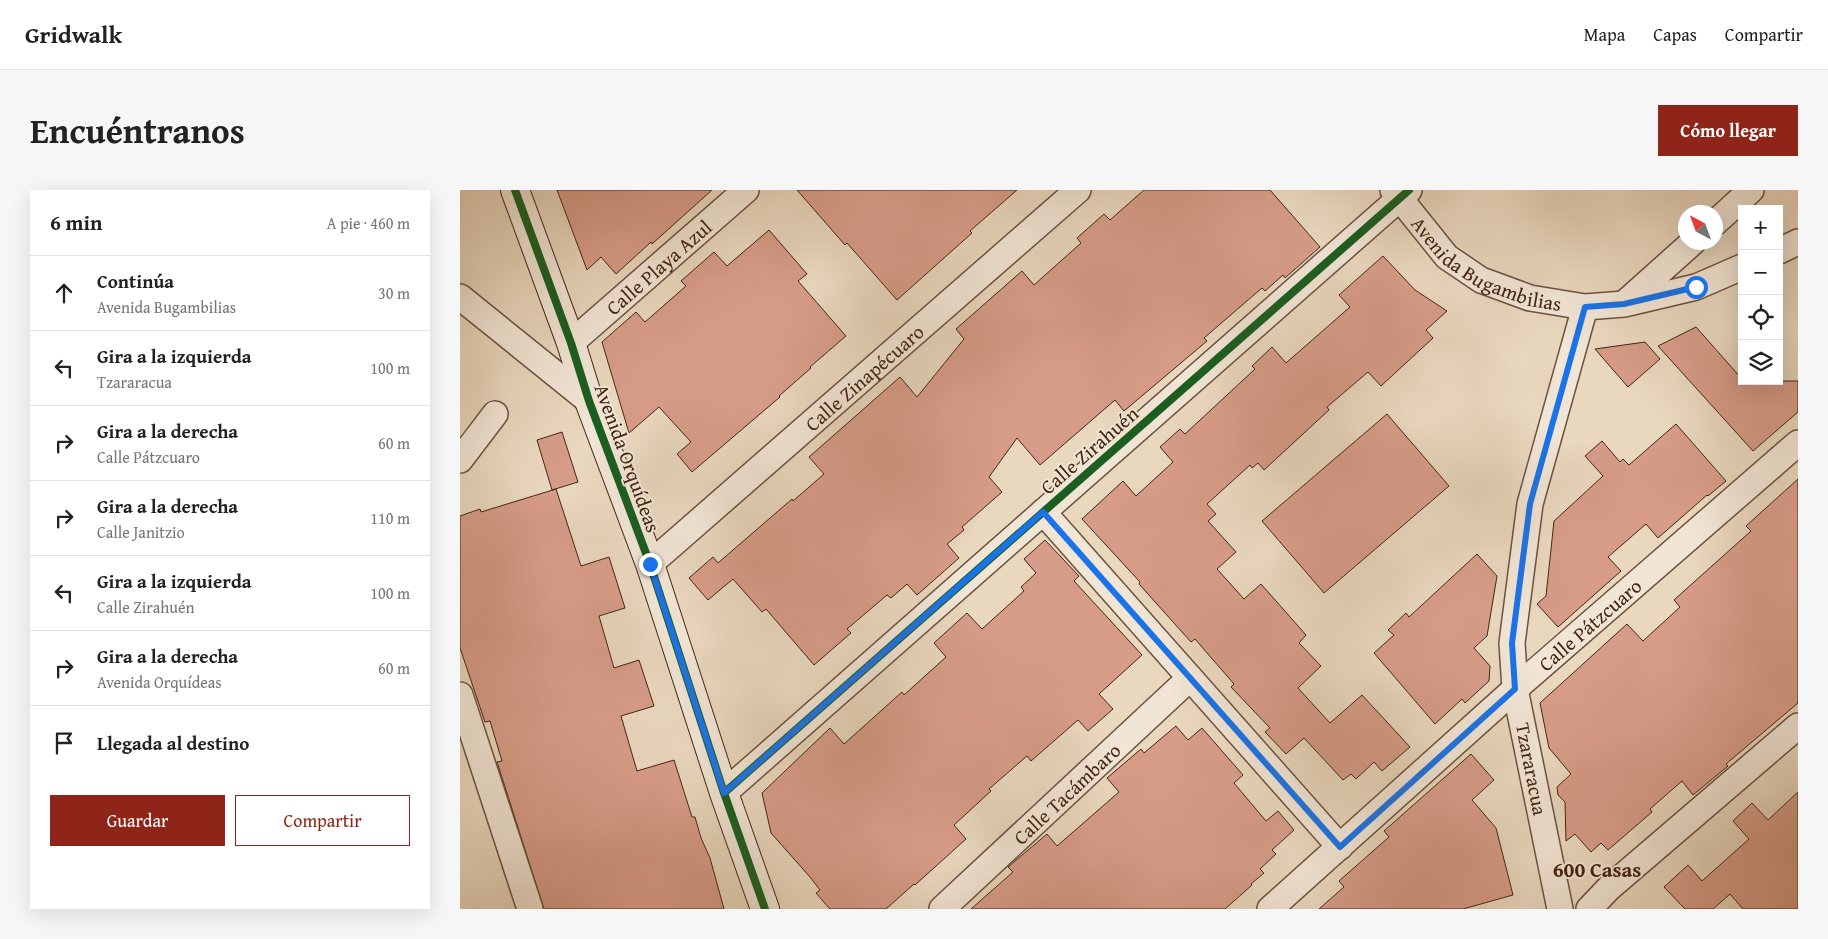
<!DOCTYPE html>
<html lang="es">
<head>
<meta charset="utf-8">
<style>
  :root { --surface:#fff; --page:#f6f6f6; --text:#222; --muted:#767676; --line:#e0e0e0; --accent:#8f2418 }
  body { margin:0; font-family:"Gentium Book Plus",serif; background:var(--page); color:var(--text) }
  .controls { position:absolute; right:15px; top:15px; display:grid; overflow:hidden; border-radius:0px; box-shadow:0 5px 20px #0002 }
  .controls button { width:45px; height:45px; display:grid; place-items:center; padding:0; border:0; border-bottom:1px solid var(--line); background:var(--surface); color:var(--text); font:25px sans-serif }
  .compass { position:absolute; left:1218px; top:15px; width:45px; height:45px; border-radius:50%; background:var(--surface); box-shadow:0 5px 20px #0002; rotate:319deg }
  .stop { position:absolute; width:15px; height:15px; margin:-11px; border:4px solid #1a73e8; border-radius:50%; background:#fff }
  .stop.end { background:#1a73e8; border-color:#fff; box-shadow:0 1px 5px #0008 }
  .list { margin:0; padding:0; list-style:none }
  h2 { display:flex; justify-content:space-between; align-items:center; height:65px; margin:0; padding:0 20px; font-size:21px }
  h2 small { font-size:16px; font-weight:400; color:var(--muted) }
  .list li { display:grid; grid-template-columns:32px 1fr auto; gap:15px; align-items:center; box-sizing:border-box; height:75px; padding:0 20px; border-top:1px solid var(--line) }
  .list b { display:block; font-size:19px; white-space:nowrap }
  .list p { margin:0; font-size:16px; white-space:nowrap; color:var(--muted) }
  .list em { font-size:16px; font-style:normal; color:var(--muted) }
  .actions { display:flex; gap:10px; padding:15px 20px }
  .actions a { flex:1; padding:11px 0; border:1px solid var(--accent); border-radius:0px; text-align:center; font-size:18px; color:var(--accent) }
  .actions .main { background:var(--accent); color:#fff }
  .icon { flex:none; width:28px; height:28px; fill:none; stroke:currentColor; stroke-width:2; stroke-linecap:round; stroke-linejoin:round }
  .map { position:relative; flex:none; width:1338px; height:719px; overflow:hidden; border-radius:0px }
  header { display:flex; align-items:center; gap:30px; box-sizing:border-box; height:70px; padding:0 25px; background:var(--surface); border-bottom:1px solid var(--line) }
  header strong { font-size:24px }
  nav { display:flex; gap:28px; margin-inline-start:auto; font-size:18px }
  .intro { display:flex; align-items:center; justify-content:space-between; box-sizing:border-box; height:120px; padding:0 30px }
  h1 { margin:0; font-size:35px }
  .button { padding:12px 22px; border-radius:0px; background:var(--accent); color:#fff; font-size:18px; font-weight:700 }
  main { display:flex; gap:30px; padding:0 30px }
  aside { flex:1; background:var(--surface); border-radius:0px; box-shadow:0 5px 20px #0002 }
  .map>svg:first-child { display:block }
  .building { fill:#d79c88; stroke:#452613 }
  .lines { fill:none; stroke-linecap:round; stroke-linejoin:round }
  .street-casing { stroke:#6e523e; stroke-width:28 }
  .secondary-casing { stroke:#452613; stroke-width:30 }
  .street { stroke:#f1e5d5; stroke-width:25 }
  .secondary { stroke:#f1e5d5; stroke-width:28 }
  .cycleway-casing { stroke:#f1e5d5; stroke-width:11 }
  .cycleway { stroke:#1b5e20; stroke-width:8 }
  .route { stroke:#1a73e8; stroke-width:6 }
  .labels { text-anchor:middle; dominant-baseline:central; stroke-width:4; stroke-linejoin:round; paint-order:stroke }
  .street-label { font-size:20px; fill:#452613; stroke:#f1e5d5 }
  .neighbourhood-label { font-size:21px; font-weight:bold; fill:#452613; stroke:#f1e5d5 }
</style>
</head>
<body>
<header>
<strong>Gridwalk</strong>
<nav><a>Mapa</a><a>Capas</a><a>Compartir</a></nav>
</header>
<div class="intro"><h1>Encuéntranos</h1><a class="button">Cómo llegar</a></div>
<main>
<aside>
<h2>6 min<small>A pie · 460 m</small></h2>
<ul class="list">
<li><svg class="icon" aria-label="ahead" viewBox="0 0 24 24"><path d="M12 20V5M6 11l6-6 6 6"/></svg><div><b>Continúa</b><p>Avenida Bugambilias</p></div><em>30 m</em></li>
<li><svg class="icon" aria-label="left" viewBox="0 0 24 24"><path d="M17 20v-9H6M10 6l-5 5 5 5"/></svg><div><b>Gira a la izquierda</b><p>Tzararacua</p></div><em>100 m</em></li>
<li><svg class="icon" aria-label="right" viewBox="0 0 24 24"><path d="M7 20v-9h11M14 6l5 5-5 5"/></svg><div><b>Gira a la derecha</b><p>Calle Pátzcuaro</p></div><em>60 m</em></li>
<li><svg class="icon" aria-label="right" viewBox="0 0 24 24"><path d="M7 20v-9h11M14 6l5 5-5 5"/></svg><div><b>Gira a la derecha</b><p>Calle Janitzio</p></div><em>110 m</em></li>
<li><svg class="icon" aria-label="left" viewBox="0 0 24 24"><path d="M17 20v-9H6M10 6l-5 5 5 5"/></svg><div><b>Gira a la izquierda</b><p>Calle Zirahuén</p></div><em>100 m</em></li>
<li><svg class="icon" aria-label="right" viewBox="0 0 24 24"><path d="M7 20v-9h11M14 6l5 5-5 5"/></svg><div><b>Gira a la derecha</b><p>Avenida Orquídeas</p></div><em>60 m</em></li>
<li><svg class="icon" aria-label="arrive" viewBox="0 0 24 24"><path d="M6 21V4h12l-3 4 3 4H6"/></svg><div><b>Llegada al destino</b></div></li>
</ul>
<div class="actions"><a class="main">Guardar</a><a>Compartir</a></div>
</aside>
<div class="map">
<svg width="1338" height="719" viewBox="0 0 1338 719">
  <rect width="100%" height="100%" fill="#e9d7be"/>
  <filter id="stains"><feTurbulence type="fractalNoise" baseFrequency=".004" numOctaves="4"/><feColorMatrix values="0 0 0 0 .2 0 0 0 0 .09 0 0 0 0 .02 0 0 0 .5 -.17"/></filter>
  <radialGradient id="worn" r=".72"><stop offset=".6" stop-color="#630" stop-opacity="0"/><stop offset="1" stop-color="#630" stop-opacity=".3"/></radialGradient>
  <path class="building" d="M97,0h155l-60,54 -1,-2 -35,32 -15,-17 -14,13z
    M337,0h220l-47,41 2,2 -75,67 -50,-57 -2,2z
    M684,0h126l50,57 -35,31 -2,-3 -18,16 -3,-3 -58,50 3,3 -83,70 -9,-11 -75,65 -23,-27 -28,39 13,15 -40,35 2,3 -17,14 12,14 -42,37 -10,-11 -16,14 -4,-3 -40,34 4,4 -37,32 -48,-56 -4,3 -29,-33 -25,21 -19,-22 24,-21 5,6 74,-64 1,2 31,-27 -15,-17 91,-80 17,20 47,-58 -8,-10 66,-58 12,14 47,-42 -4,-5 27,-24 6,6z
    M309,40l38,44 -9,7 48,55 -36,31 1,1 -32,28 1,1 -88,75 -15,-18 14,-12 -32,-35 -30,26 -27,-91 34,-30 9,10 41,-36 -5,-5 33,-29 13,14z
    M923,66l32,34 32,21 -21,19 7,8 -52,48 -13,-14 -41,35 2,3 -65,60 -6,-7 -6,5 -2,-3 -43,39 9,10 -8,7 28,31 -19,17 27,30 17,-15 45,51 -7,8 22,23 -23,22 32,35 32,-28 48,52 -28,24 -8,-9 -18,17 -5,-5 -8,6 -39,-42 -18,16 -21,-22 5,-4 -39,-41 3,-3 -39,-45 -4,3 -52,-58 1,-2 -58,-63 41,-38 13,15 37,-34 -13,-15 20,-18 5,5 70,-65 -3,-3 20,-19 14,16 64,-56 -11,-12z
    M1236,137l46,52v2h56v31l-45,39 -95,-105z
    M1185,152l15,17 -32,28 -33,-38z
    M927,224l62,72 -125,107 -62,-72z
    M1216,234l50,57 -18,15 -1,-1 -49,43 -12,-14 -38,33 13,14 -63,56 -21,-23 9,-8 8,-75 49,-45 -18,-20 17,-15 18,21 3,-3 6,6z
    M102,242l16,50 -26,8 -15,-50z
    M1338,289v224l-72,61 2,2 -35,29 -11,-14 -32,28 2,3 -44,38 -7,-7 -10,9 -16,-18 -9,7 -1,-39 -7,-7 -1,-8 14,-13 -22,-26 -9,-45 87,-79 16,17 37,-34 -6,-7 77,-69 -5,-5z
    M96,299l25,77 28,-9 16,51 -26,8 15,52 25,-8 15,46 -33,10 16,55 37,-11 18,57h3l6,21 9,20 14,51h-180l-47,-147 5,-1 -12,-40 -5,1 -25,-74v-132l20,-7 1,3z
    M585,350l34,36 -5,5 68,74 -43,39 14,15 -25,22 -10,-11 -47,41 -4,-5 -38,33 2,2 -37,34 12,14 -51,46 -1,-1 -28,25h-56l-14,-16 4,-3 -10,-13 -39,-44 -9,-40 68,-65 14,16 58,-52 2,3 42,-38 -12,-14 33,-30 15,16 42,-38 -3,-4 15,-14 -12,-14z
    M1017,364l20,22 -10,60 -13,12 16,18 -1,15 -24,22 -3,-4 -27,25 -61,-71 20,-18 -6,-5 18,-17 3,4z
    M716,536l12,14 14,-12 41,47 -9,8 32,38 12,-10 16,19 -22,20 4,4 -16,15 4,4 -13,11 1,1 -27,24h-254l42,-37 -5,-5 39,-33 10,12 62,-54 -12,-14 34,-29 3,4z
    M1011,564l23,26 -22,20 24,28 17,67 -50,14h-144l25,-22 -5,-6 50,-44 -5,-6z
    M1338,602v117h-55l-13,-15 -17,15h-28l-21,-22 24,-22 14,16 47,-42 -16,-18 19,-18 16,17z"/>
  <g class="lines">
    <defs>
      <g id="street">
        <path id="s1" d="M933,0l54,67 34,23 49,18 55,9 39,-3 72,-17 46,-20"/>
        <path d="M1256,32l35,-32"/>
        <path d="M1319,61l19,-9"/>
        <path d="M0,107l129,104"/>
        <path d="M1166,112l67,-60"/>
        <path id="s2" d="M111,153l175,-153"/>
        <path d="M0,270l35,-46"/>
        <path d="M583,322l297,335"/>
        <path id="s3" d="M190,374l428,-374"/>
        <path d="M0,505l70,214"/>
        <path d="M264,603l685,-603"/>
        <path id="s4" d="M482,719l248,-231"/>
        <path id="s5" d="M810,719l245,-220 283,-246"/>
        <path d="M1100,719l-45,-220 -3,-46 18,-139 55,-197"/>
        <path d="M1129,719l20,-21 189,-162"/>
      </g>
      <path id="secondary" d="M55,0l56,153 18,58 61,163 74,229 41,116"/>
    </defs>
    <use href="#street" class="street-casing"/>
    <use href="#secondary" class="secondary-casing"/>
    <use href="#street" class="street"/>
    <use href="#secondary" class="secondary"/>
    <defs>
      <path id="cycleway" d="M55,0l56,153 18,58 61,163 74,229 41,116
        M264,603l685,-603"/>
    </defs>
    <use href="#cycleway" class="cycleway-casing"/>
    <use href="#cycleway" class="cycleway"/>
  </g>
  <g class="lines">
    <path class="route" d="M190,374l74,229 319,-281 297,335 175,-158 -3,-46 18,-139 55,-197 39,-3 72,-17"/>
  </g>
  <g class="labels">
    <g class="street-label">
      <text stroke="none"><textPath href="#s1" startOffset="124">Avenida Bugambilias</textPath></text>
      <text stroke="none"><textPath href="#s2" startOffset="116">Calle Playa Azul</textPath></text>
      <text stroke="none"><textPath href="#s3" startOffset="284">Calle Zinapécuaro</textPath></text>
      <text transform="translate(629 260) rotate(-41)">Calle Zirahuén</text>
      <text transform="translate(168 268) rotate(70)">Avenida Orquídeas</text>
      <text stroke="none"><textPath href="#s5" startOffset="428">Calle Pátzcuaro</textPath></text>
      <text transform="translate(1072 579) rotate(79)">Tzararacua</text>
      <text stroke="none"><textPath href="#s4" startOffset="170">Calle Tacámbaro</textPath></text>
    </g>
    <g class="neighbourhood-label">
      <text x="1137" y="679">600 Casas</text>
    </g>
  </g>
  <rect width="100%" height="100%" filter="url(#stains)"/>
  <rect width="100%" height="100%" fill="url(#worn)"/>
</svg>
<div class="controls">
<button>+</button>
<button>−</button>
<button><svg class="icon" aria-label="locate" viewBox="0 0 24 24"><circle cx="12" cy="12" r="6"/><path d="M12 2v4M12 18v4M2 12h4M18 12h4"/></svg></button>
<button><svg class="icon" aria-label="layers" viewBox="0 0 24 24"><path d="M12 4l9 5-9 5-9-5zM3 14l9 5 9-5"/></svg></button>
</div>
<svg class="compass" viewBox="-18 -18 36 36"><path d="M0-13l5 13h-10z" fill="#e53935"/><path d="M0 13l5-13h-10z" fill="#767676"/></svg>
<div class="stop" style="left:1236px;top:97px"></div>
<div class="stop end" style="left:190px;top:374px"></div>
</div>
</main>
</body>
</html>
